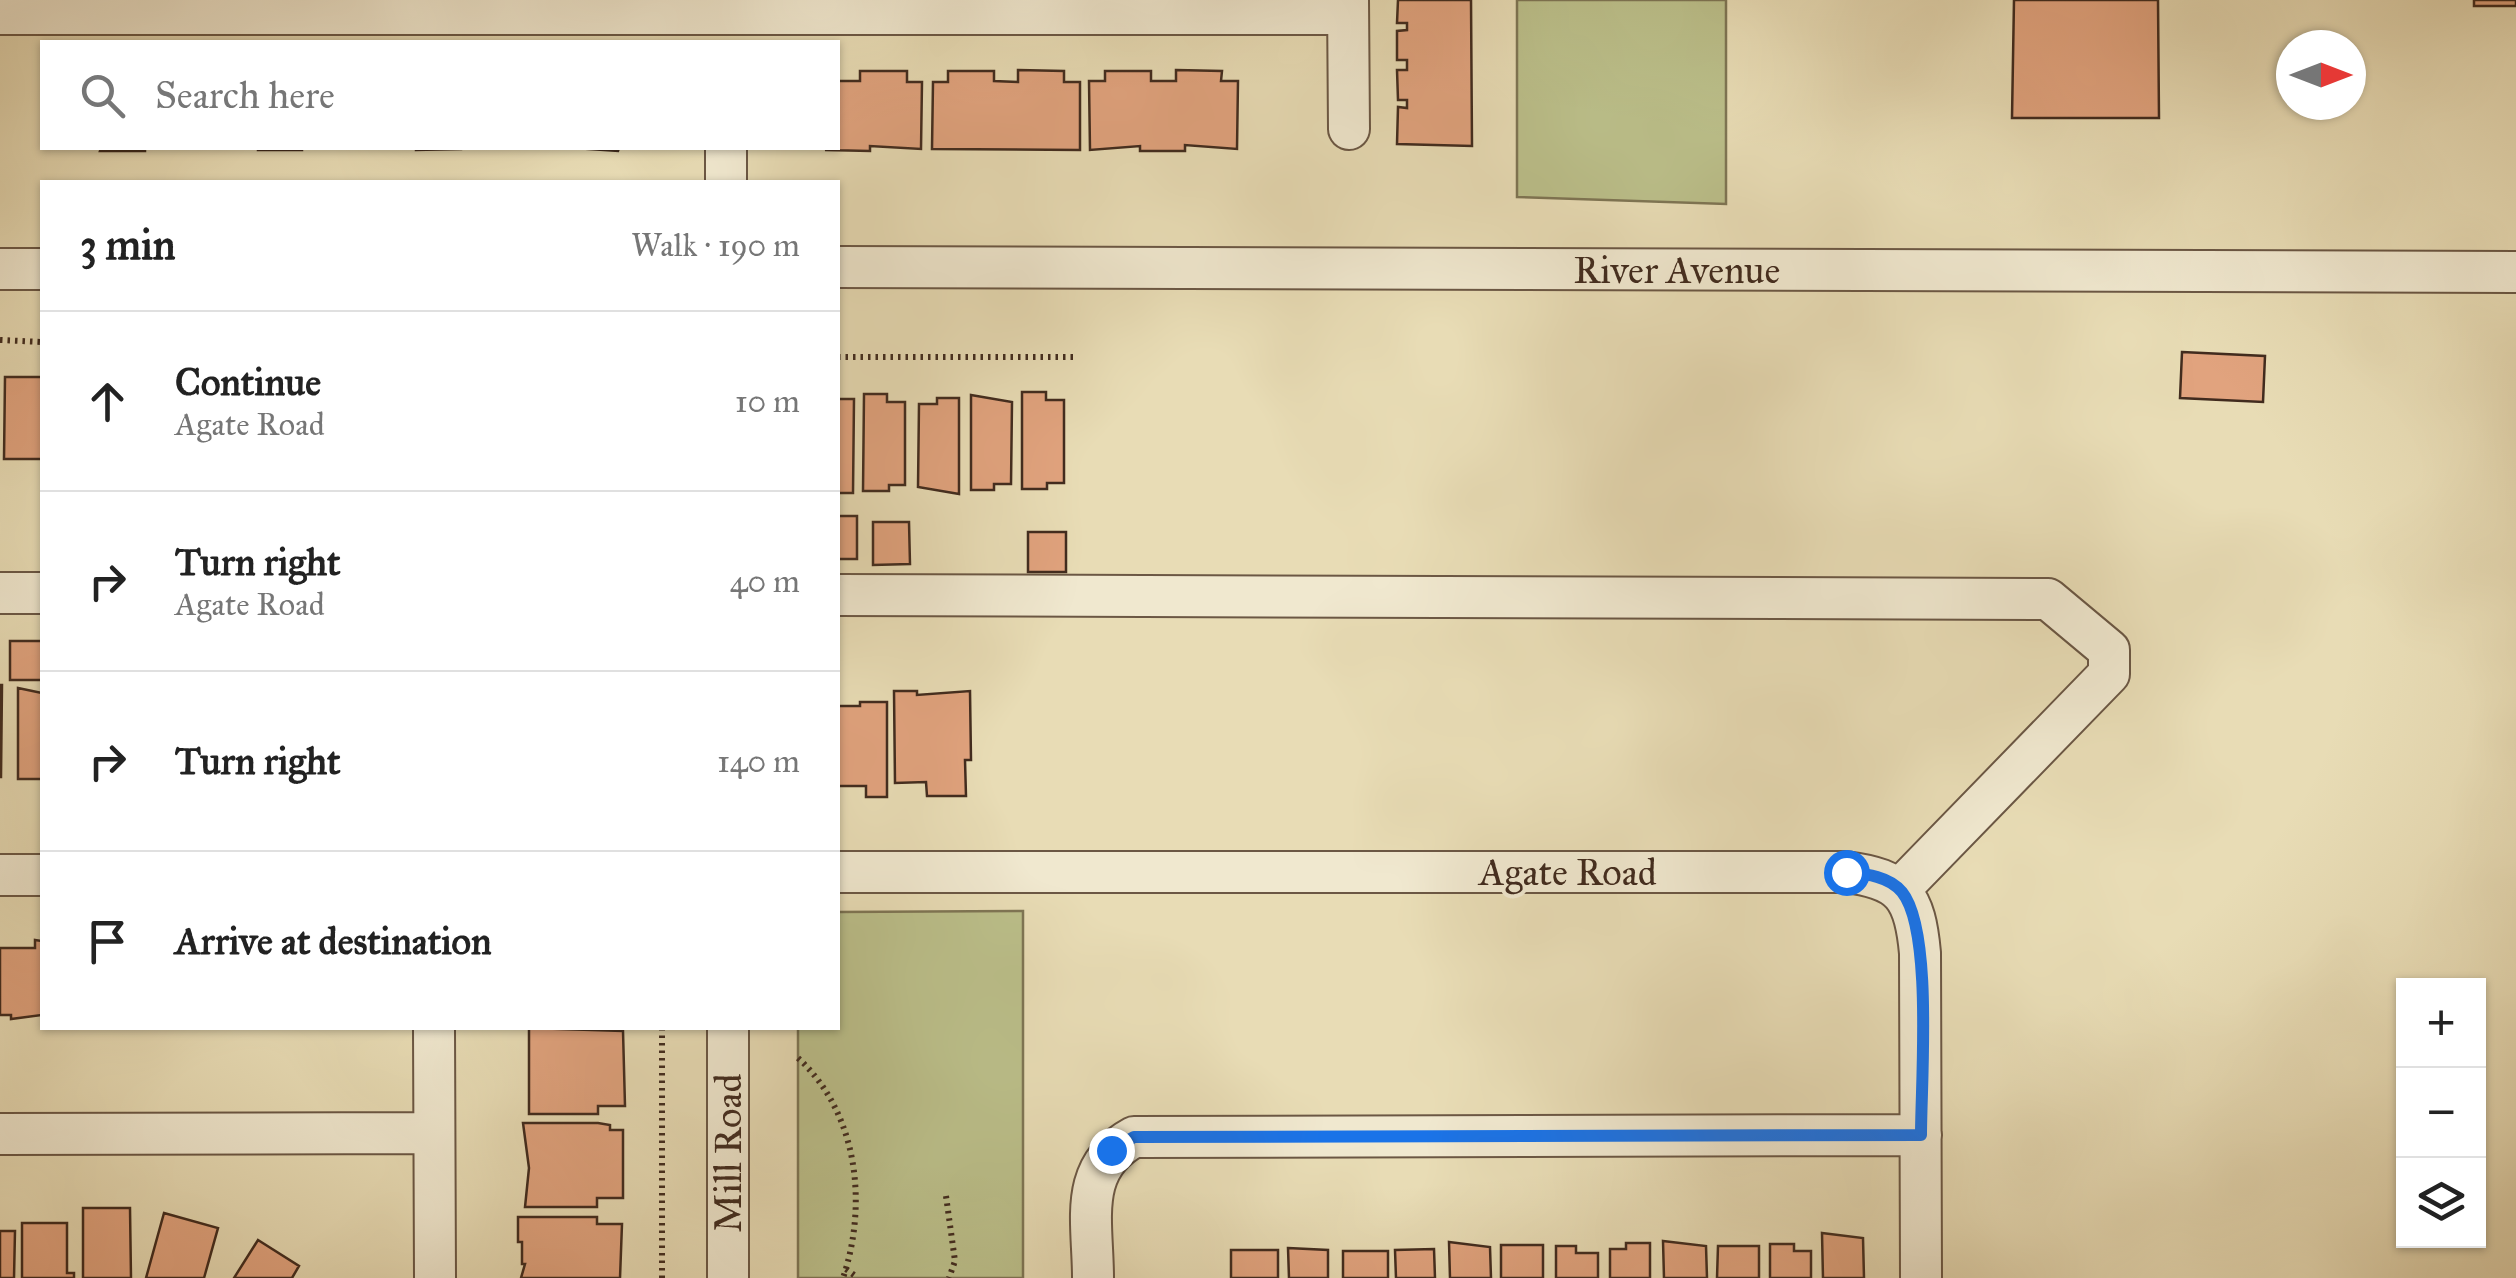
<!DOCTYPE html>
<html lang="en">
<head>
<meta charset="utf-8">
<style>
  :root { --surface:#fff; --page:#f6f6f6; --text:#222; --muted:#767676; --line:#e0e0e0 }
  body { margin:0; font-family:"IM FELL Great Primer",serif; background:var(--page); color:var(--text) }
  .controls { position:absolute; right:30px; bottom:30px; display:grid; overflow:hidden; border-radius:0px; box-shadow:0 2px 8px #0004 }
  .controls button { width:90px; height:90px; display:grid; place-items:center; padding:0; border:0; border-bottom:2px solid var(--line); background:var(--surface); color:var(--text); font:50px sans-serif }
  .compass { position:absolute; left:2276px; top:30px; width:90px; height:90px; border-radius:50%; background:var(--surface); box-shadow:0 2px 8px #0004; rotate:90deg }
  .stop { position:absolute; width:30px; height:30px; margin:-22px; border:8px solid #1a73e8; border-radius:50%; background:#fff }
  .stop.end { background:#1a73e8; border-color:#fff; box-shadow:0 2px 10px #0008 }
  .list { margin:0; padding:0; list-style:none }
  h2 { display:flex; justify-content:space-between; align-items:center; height:130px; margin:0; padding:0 40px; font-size:42px }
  h2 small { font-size:32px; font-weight:400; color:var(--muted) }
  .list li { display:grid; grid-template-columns:65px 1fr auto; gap:30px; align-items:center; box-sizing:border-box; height:180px; padding:0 40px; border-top:2px solid var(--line) }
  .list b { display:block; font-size:38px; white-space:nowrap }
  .list p { margin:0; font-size:32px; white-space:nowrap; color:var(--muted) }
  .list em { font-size:32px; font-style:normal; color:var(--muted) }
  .icon { flex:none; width:55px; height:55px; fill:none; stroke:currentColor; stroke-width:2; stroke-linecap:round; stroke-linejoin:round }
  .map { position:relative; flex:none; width:2516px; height:1278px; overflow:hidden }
  .search { position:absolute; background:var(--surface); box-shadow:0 2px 8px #0004; left:40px; top:40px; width:800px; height:110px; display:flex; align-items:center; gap:25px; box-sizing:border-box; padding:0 35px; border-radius:0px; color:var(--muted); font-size:38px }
  .panel { position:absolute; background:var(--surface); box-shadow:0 2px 8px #0004; left:40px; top:180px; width:800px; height:850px; border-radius:0px }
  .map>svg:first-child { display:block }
  .green { fill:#bbbf8a; stroke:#7e7554; stroke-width:2.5 }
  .building { fill:#e1a37e; stroke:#412b1e; stroke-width:2.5 }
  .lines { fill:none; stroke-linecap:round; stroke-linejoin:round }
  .minor-casing { stroke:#6b5744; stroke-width:44 }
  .path { stroke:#412b1e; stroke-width:6; stroke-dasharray:2.5 5; stroke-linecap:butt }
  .minor { stroke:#f0e8cf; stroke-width:40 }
  .route { stroke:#1a73e8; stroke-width:12 }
  .labels { text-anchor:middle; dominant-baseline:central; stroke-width:8; stroke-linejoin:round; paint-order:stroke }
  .street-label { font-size:38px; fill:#412b1e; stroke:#f0e8cf }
</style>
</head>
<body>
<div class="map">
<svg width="2516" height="1278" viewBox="0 0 2516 1278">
  <rect width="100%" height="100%" fill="#e8dcb5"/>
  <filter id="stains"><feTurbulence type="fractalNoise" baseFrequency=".002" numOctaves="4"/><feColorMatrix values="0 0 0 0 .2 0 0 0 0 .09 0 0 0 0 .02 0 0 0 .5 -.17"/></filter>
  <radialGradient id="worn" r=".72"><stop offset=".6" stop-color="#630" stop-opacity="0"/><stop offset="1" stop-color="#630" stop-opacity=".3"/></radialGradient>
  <path class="green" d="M1517,0h209v204l-209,-7z
    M1023,911v367h-225v-250h40v-116z"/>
  <path class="building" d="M1398,0h73l1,146 -75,-2 1,-37 9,1v-8h-9l-1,-30h10v-10h-10v-29l10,-1v-7h-10z
    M2014,0h144l1,118h-147z
    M2474,0h42v6h-42z
    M1018,70l46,1v11h16v68l-148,-1 1,-67h15v-11h46v10l24,1z
    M1176,70l46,1 -1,10h17l-1,68 -52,-4v6h-45v-5l-50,4 -1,-69h16v-10h46v10h25z
    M860,71h47v11h15l-1,67 -51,-3v5l-45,-1 13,-2v-67h22z
    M101,148h44v3h-45z
    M258,148h44v2h-44z
    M416,148h45v1l-45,1z
    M574,148h45l-1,3z
    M2182,352l83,4 -2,46 -83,-4z
    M5,377h37v82h-38z
    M1022,392h24v8h18v83h-17v6h-25z
    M864,394h23v8h18v83h-16v6h-26z
    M971,395l41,7 -1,82h-17v6h-23z
    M937,398h22v96l-41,-7 1,-83h18z
    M838,399h16l-1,94h-15z
    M838,516h19v43h-19z
    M873,522h36l1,42 -37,1z
    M1028,532h38v40h-38z
    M10,641h32v39h-32z
    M0,685h2l-1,92h-1z
    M18,688l24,5v86h-24z
    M894,691h23v4l53,-4 1,69h-6l1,36h-39l-1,-14 -31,1z
    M860,702h27v95h-21v-11h-28v-80h22z
    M35,940l7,1v74l-31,4v-4h-11v-67h35z
    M529,1028l94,3 2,75h-27v8h-69z
    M523,1123h75l12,2v5h13v68h-26v9h-72l4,-39z
    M83,1208h47l1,70h-48z
    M164,1213l54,15 -14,50h-58z
    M518,1217h79v7h25l-2,54h-99l4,-14h-3v-22h-4z
    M22,1223h45v50h7v5h-52z
    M0,1231h15l-1,47h-14z
    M1822,1233l41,5 1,40h-41z
    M258,1240l41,26 -7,12h-58z
    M1663,1241l43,5 1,32h-43z
    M1449,1242l41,5 1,31h-41z
    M1626,1243h24v35h-40v-29h16z
    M1770,1244h24v7h17v27h-41z
    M1501,1245h42v33h-42z
    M1556,1246h20v7h22v25h-42z
    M1718,1246h41v32h-42z
    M1288,1248l40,2v28h-39z
    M1434,1249l1,29h-39l-1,-28z
    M1231,1250h47v28h-47z
    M1343,1251h45v27h-45z"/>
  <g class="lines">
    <defs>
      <path id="minor" d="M1348,0l1,129
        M0,14h1348
        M726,182v-34
        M838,267l1678,5
        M0,269h42
        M0,593h42
        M838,595l1210,4 61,51v24l-209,215
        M838,872h1008c57,7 69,25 74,81l1,325
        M0,875h42
        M434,1028l1,250
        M728,1028v250
        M0,1134l434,-1
        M1093,1278c0,-57 -16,-110 41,-141l787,-2"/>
    </defs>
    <use href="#minor" class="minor-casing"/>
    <path class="path" d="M0,340l42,2
      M838,357h235
      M662,1028v250
      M798,1058c60,55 70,146 45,220
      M946,1196l9,65 -6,17
      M846,1269l12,9"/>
    <use href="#minor" class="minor"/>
  </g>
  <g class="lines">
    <path class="route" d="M1111,1150l23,-13 787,-2c0,-53 12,-205 -19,-243 -13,-16 -36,-18 -56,-20"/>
  </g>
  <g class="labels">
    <g class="street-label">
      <text x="1677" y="270">River Avenue</text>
      <text x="1568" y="872">Agate Road</text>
      <text transform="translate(728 1153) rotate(-90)">Mill Road</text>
    </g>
  </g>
  <rect width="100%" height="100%" filter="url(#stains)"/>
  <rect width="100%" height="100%" fill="url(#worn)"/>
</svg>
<div class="controls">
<button>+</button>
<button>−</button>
<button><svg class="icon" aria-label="layers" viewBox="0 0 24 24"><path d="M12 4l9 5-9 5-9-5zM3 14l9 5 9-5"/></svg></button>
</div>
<svg class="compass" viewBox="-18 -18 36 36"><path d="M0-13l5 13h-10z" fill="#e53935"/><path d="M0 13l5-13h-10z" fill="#767676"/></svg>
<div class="stop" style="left:1846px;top:872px"></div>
<div class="stop end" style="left:1111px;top:1150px"></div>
<div class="search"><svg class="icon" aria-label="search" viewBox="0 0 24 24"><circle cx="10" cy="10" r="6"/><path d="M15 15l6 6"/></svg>Search here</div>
<section class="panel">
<h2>3 min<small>Walk · 190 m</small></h2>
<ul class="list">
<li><svg class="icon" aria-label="ahead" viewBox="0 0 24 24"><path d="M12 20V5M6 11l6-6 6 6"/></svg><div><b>Continue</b><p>Agate Road</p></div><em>10 m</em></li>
<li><svg class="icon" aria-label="right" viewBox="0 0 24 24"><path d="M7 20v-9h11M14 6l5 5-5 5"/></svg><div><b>Turn right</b><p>Agate Road</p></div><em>40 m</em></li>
<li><svg class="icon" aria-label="right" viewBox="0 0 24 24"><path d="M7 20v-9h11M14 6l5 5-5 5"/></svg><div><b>Turn right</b></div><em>140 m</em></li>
<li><svg class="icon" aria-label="arrive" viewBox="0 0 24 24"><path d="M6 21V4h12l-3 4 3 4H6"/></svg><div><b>Arrive at destination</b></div></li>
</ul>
</section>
</div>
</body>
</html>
